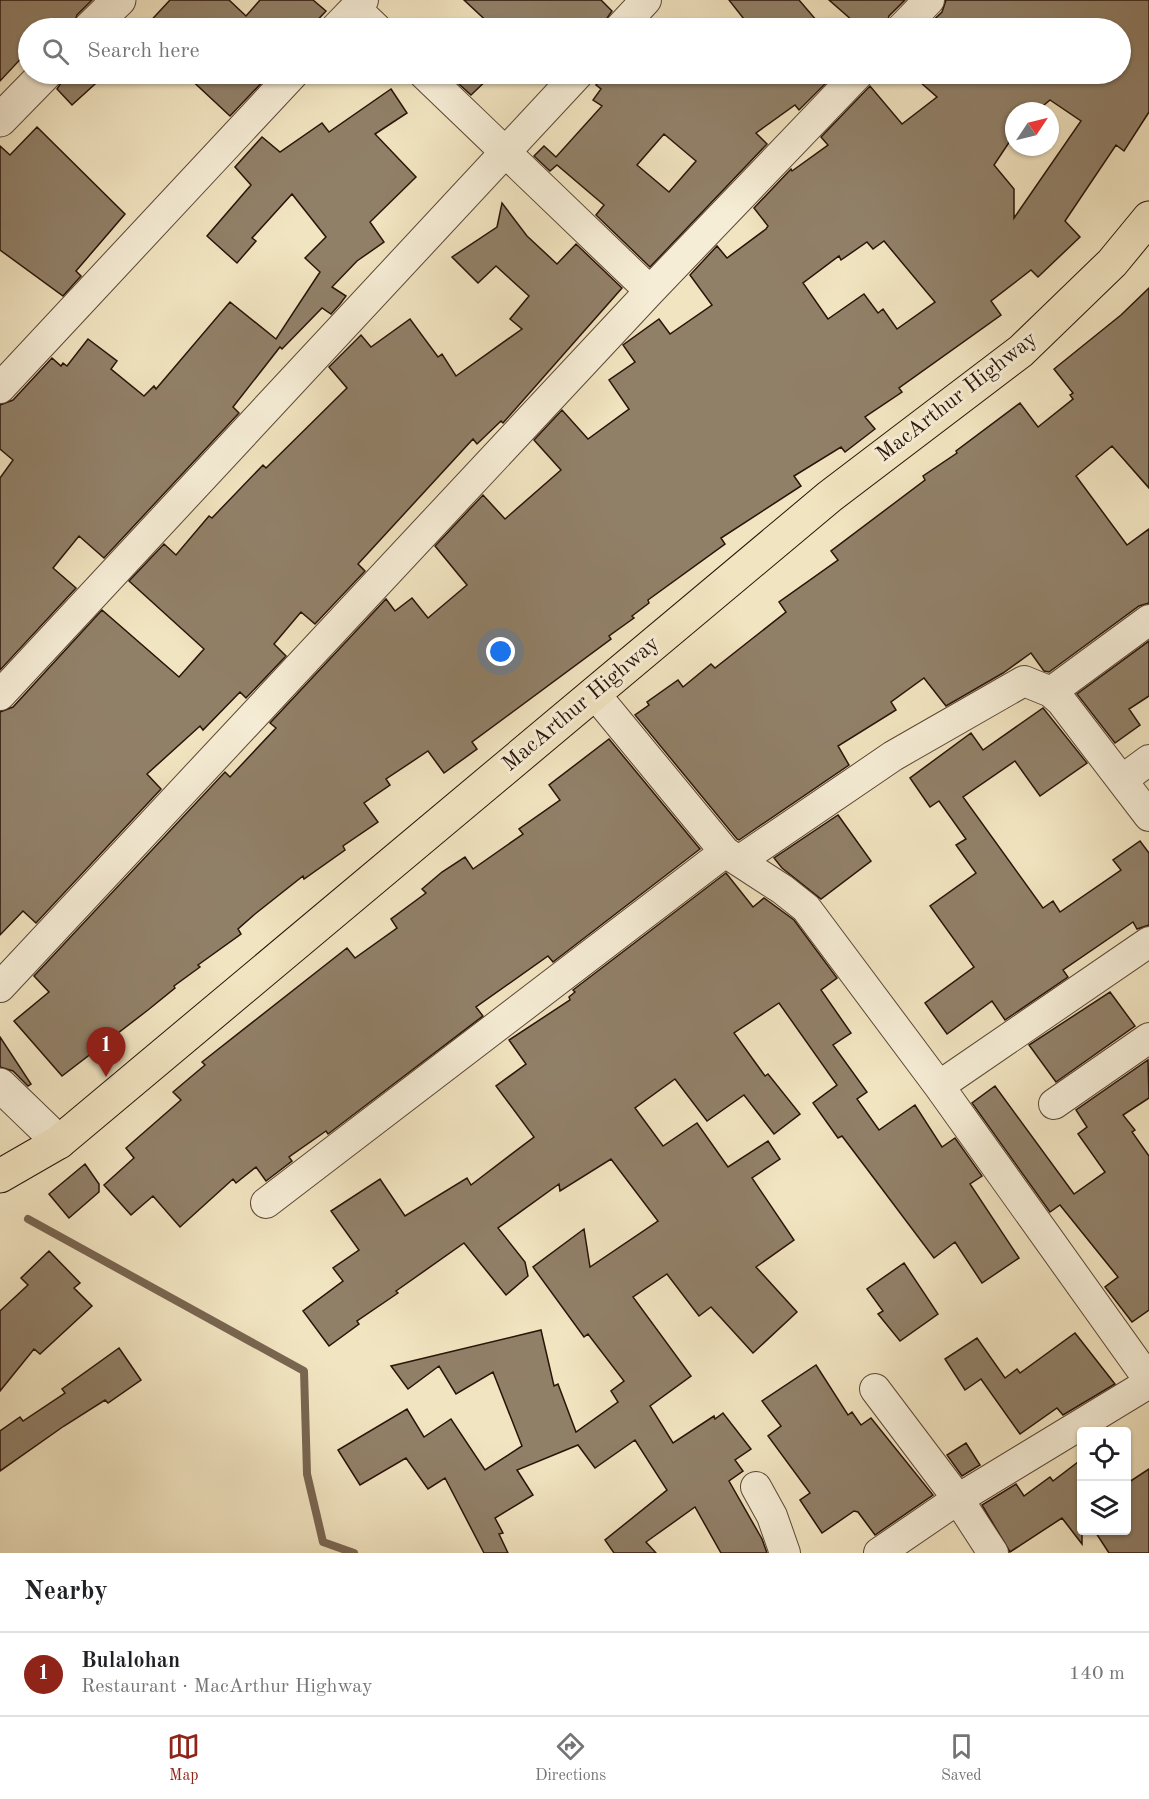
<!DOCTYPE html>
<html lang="en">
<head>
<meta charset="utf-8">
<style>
  :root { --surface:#fff; --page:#f6f6f6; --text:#202124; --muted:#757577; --line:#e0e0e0; --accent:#8f2418 }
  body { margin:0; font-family:"Old Standard TT",serif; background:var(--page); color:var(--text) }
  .controls { position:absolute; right:18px; bottom:18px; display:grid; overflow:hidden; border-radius:6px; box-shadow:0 2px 4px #0004 }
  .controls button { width:54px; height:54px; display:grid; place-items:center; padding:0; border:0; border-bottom:2px solid var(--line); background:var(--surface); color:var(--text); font:30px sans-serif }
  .compass { position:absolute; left:1005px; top:102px; width:54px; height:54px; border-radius:50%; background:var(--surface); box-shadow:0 2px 4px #0004; rotate:55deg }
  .you { position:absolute; left:501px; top:652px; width:21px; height:21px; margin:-15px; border:4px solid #fff; border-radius:50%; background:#1a73e8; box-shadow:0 0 0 9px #1a73e833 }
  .badge { display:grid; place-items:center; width:39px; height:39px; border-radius:50%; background:var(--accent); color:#fff; font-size:20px; font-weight:700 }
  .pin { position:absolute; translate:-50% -50px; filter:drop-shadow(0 2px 3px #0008) }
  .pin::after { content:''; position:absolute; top:32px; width:21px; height:18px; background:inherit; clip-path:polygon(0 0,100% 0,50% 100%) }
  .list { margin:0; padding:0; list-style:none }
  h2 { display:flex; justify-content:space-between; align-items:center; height:78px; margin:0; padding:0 24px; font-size:26px }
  h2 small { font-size:20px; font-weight:400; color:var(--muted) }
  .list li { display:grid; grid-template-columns:39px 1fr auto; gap:18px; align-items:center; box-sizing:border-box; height:84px; padding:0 24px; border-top:2px solid var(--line) }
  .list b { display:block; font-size:22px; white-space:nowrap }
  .list p { margin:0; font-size:20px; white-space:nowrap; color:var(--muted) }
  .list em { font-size:20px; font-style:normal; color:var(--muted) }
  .icon { flex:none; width:33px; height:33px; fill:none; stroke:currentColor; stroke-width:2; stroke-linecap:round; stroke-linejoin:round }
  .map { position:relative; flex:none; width:1149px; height:1553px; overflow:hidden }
  .search { position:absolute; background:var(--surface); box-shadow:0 2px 4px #0004; left:18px; right:18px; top:18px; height:66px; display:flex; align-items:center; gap:15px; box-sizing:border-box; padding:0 21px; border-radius:33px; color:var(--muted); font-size:22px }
  .sheet { height:162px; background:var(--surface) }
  nav { display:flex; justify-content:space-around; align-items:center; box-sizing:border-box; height:84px; border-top:2px solid var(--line); background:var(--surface); font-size:16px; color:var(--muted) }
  nav a { display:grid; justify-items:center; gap:3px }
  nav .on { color:var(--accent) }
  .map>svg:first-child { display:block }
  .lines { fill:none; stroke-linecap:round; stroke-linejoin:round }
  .stream { stroke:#796651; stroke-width:8 }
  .building { fill:#918068; stroke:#2a1308; stroke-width:1.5; fill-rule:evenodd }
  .minor-casing { stroke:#5c4736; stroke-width:32 }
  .tertiary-casing { stroke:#5c4736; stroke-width:35 }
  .trunk-casing { stroke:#2a1308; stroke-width:35 }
  .minor { stroke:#f6edd6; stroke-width:30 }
  .tertiary { stroke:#f6edd6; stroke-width:33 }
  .trunk { stroke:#f1e4c0; stroke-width:33 }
  .labels { text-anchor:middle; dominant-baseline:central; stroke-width:6; stroke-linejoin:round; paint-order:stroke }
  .street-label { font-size:22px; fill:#2a1308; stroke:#f6edd6 }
</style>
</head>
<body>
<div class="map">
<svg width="1149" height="1553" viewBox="0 0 1149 1553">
  <rect width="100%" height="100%" fill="#f1e4c0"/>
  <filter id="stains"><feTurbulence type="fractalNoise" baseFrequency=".00333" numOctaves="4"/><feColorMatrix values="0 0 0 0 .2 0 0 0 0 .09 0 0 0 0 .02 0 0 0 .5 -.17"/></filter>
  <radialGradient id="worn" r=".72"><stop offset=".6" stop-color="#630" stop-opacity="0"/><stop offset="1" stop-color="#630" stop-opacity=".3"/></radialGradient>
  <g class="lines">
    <path class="stream" d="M28,1219l276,152 3,103 16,68 31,11"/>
  </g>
  <path class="building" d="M0,0h92l-15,15 -5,13h-44v23l-28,30z
    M170,0h59l17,16 14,-16h53l13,11 -16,17h-166z
    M464,0h137l11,11 -9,13v4h-109z
    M729,0h70l24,28h-72z
    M829,0h76l-16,16 -4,12h-24z
    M946,0h203v112l-25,39 -8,-6 -51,76 15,16 -42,40 -7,-7 -40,31 10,14 -102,73 3,4 -37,25 10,12 -30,23 -4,-5 -47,29 7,10 -80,52 4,6 -77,56 1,3 -17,13 2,2 -25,18 2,3 -139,103 5,7 -33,24 -16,-22 -42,28 4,6 -26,18 14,19 -35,24 2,4 -41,29 -1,-3 -48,38 -17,15 3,5 -43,31 2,2 -26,19 1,2 -27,22 -86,66 -48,-55 35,-29 -15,-16 191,-204 5,5 46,-49 -6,-5 116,-124 9,12 17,-13 16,20 39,-33 -32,-39 48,-51 22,24 56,-49 -27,-30 28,-30 26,29 41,-30 -20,-29 26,-18 -12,-17 36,-26 11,15 42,-29 -22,-30 27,-29 10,12 39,-29 2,-3 -14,-18 37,-39 1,2 36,-26 -7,-8 49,-51 32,38 35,-27 -26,-23h209v-46h-195l17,-16zM1050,100l31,21 -67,97v-29l-20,-24 20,-30v-24h23zM884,241l51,61 -38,27 -14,-20 -5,4 -14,-19 -36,25 -25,-36 36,-27 2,4 26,-18 6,7z
    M67,74h39l-34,31 -15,-16z
    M185,74h85l-40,42z
    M448,74h45l-22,21z
    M606,74h229l-36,36 -4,-5 -39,28 11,11 -117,123 -54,-52 8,-10 -47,-40 -7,6 -16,-15 10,-10 12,11 46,-51 -9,-6 8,-11 -5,-4zM664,134l32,27 -27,31 -32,-27z
    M391,89l16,24 -32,21 41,43 -46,45 14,20 -27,19 -25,26 14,9 -6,8 -9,10 -9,-6 -40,41 -2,-2 -47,60 6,6 -135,145 -25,-22 -26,32 23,20 -76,82v-192l13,-18 -13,-11v-44l13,-5 39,-42 9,8 2,-3 4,3 21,-27 29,22 -6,8 33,27 10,-10 2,3 74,-87 46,37 44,-67 -15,-14 21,-21 -34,-43 -40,44 4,3 -19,22 -30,-27 44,-51 -16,-18 27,-30 18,15 42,-29 7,9z
    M37,127l88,87 -49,57 5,5 -18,20 -63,-46v-104l10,9z
    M502,203l25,33 30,28 19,-20 46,44 -119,135 -2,-2 -24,23 -4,-5 -115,125 7,7 -50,53 -14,-12 -27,32 12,12 -40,42 -6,-6 -37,38 -3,-4 -53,48 14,15 -125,134 -13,-12 -23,24v-223l13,-5 89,-97 77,67 25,-28 -75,-68 35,-37 12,11 33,-39 3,2 51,-53 3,3 81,-80 -18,-21 32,-32 10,12 39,-28 28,38 4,-3 14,22 66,-47 -12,-10 19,-23 -33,-30 -18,17 -26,-26 45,-30z
    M1149,288v200l-37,-42 -36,30 51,69 22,-16v74l-10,3 -90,66 -5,-1 -13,-18 -28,20 -57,33 -22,-28 -33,24 5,8 -58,36 11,19 -110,75 -2,-1 -102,-124 14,-10 -2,-3 31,-22 5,7 28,-23 4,4 71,-56 -7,-10 59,-42 -7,-9 94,-71 -2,-4 34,-23 -1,-2 64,-48 18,24 35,-28 -3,-4 3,-2 -19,-24 67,-54z
    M1149,641v55l-20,13 11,16 -25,18 -38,-49z
    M1043,708l44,55 -47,33 -25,-35 -52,36 80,111 10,-7 7,11 61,-42 -8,-10 27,-19 9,12v72l-12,4 -4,-7 -70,48 5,7 -63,43 -13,-19 -45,33 -22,-31 49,-36 -44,-61 46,-33 -20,-28 10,-6 -27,-38 -9,6 -20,-29 61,-45 12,17z
    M609,739l91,110 -147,113 -5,-6 -72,51 7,9 -155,118 -2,-3 -37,26 3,4 -26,20 -10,-14 -20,16 -3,-4 -53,48 -27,-31 -22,19 -27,-30 30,-27 -8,-10 55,-48 -8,-8 32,-27 -3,-3 145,-114 8,10 42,-30 -6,-9 35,-26 -4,-4 20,-17 23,-15 8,12 50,-35 -4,-5 41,-29 -11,-15z
    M838,815l33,46 -50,38 -39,-31 -8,-10z
    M726,873l27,34 11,-9 30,22 43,58 -16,12 30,43 -18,12 34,47 -10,7 22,31 36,-25 27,42 13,-9 27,38 -12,8 49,74 -37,25 -27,-41 -21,16 -70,-93 -22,-29 -4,2 -25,-35 24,-18 -58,-82 -45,30 31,43 3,-2 32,40 -26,20 -30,-39 -37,26 -32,-42 -40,29 28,38 34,-23 31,44 40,-26 12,18 -28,19 42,62 -38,27 41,45 -44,41 -42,-46 -12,9 -32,-42 -34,23 58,79 -41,30 23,37 41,-27 1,3 8,-6 28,36 -16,11 8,11 -14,10 33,58 5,14h-46l-26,-46 -49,35 10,11h-42l-9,-13 62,-50 -32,-50 -40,28 -17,-23 -61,25 16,25 -38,23 8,15 -4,1 9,19h-24l-39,-75 -17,11 -22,-31 -46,27 -22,-35 69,-41 17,28 27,-18 34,51 37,-24 -29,-74 -37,22 -17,-28 -31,23 -17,-23 150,-36 13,56 4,-2 18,48 42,-30 -7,-11 13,-10 -36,-47 -4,3 -51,-70 51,-38 6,38 68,-46 -47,-62 -51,32 -1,-7 -61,44 27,34 3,14 -22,19 -42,-52 -68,48 2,2 -41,28 2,3 -30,22 -26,-35 40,-30 -10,-13 26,-18 -28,-39 49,-32 25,37 62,-38 4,7 63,-48 -38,-51 30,-22 -17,-24 61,-40 -1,-3 6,-5 -2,-2z
    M1110,992l25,34 -79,56 -27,-37z
    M0,1037l31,47 -3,2 -15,-15 -13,-4z
    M1148,1060l1,38 -26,17 12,15 -3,2 17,24v154l-17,12 -27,-35 13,-10 -58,-72 -10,7 -78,-109 23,-17 79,108 31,-22 -27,-38 9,-7 -11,-17z
    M85,1164l14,20v8l-30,26 -20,-24z
    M49,1251l31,32 -6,5 18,18 -52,48 -6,-5 -34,42v-80l28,-26 -7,-7z
    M904,1263l34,51 -38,27 -22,-27 5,-3 -16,-22z
    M1075,1333l40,51 -52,31 -6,-7 -37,26 -39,-55 -16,11 -20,-31 32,-21 28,40 12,-9 3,4z
    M119,1348l22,32 -33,23 -3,-3 -41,26 -64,45v-40l20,-14 3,4 42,-28 -3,-4z
    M816,1365l32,50 4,-3 9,13 10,-7 62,77 -58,40 -17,-23 -4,-1 -32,22 -22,-33 10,-7 -42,-57 13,-10 -19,-25z
    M966,1443l14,22 -18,11 -15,-21z
    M1082,1459v85l-20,-26 -52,34 -28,-47 34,-21 8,12 26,-19 3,4z
    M1149,1469v84h-40l-15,-23h32v-46z"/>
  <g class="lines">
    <defs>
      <path id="minor" d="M355,8l21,20
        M336,28l27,-28
        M620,28l26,-28
        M902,28l27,-28
        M424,74l226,217
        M0,388l293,-314
        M1051,692l98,-72
        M594,693l131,159 57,37 24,19 133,178 210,294
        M0,695l578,-621
        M1122,780l27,-20
        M739,861l154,-105 131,-75 27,11 10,9 88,115
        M0,987l650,-696 208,-217
        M939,1086l210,-144
        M1054,1104l95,-66
        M266,1203l459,-351
        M875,1389l83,110 35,54
        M756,1487l16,29 13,37
        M879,1553l79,-54 191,-116"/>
      <path id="tertiary" d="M90,28l29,-28
        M0,120l45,-46
        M0,1085l59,57"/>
      <path id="trunk" d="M0,1176l59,-34 770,-645 192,-146 91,-88 37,-45"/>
    </defs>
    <use href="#minor" class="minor-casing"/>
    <use href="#tertiary" class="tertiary-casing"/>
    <use href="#trunk" class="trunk-casing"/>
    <use href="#minor" class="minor"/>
    <use href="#tertiary" class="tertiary"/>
    <use href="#trunk" class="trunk"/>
  </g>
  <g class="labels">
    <g class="street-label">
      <text transform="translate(957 397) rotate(-38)">MacArthur Highway</text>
      <text transform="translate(581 704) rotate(-40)">MacArthur Highway</text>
    </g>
  </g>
  <rect width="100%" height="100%" filter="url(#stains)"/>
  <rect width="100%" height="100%" fill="url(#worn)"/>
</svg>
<div class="controls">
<button><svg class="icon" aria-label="locate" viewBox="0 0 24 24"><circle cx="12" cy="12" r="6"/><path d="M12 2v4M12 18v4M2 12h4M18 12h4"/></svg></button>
<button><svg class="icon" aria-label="layers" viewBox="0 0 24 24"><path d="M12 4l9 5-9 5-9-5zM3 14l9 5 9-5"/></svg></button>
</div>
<svg class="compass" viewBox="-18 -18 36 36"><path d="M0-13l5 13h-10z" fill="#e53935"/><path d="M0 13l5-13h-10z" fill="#757577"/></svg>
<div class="you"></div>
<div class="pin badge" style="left:106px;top:1077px">1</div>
<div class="search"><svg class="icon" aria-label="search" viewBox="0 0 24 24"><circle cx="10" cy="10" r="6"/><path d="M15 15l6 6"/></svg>Search here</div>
</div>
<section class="sheet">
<h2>Nearby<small></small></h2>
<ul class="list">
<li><span class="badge">1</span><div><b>Bulalohan</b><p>Restaurant · MacArthur Highway</p></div><em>140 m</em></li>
</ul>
</section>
<nav>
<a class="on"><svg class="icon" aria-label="map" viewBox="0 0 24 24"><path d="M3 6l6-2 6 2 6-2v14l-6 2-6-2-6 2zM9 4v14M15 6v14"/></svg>Map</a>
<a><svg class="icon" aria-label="directions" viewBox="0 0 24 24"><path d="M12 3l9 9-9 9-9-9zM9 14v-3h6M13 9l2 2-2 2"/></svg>Directions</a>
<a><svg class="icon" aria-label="saved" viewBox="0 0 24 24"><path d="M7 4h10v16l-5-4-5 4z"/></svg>Saved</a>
</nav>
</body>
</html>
